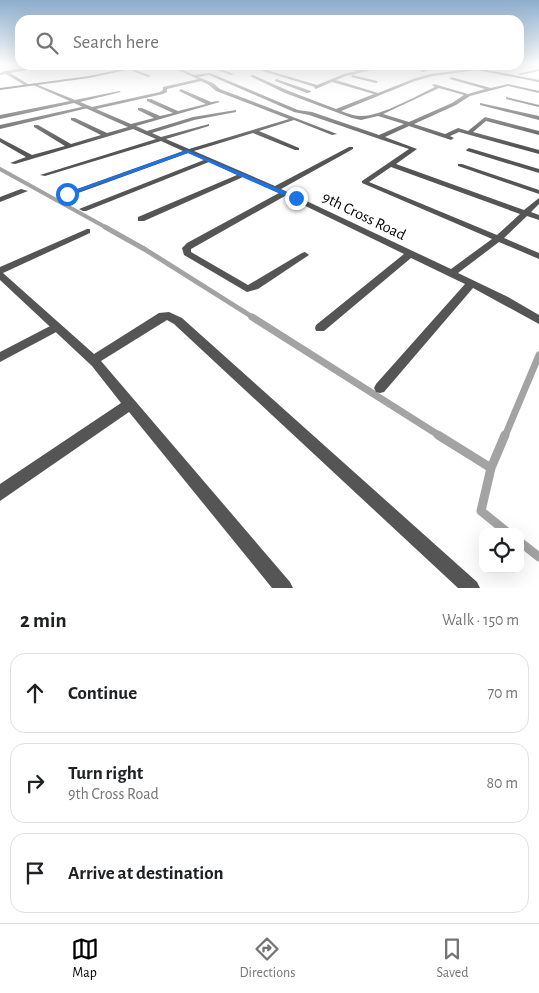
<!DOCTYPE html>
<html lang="en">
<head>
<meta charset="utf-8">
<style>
  :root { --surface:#fff; --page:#f2f2f2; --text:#202124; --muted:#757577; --line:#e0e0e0; --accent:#000 }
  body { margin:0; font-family:"Alegreya Sans",sans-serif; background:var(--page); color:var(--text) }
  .controls { position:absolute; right:15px; bottom:15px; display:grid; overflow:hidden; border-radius:10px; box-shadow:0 5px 20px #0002 }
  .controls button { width:45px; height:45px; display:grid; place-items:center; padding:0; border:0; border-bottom:1px solid var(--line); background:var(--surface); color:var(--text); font:25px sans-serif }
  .stop { position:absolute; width:15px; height:15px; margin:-11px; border:4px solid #1a73e8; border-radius:50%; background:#fff }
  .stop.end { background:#1a73e8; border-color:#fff; box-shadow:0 1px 5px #0008 }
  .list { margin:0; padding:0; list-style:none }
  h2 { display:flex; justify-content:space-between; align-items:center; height:65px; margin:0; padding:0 20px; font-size:21px }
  h2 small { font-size:16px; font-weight:400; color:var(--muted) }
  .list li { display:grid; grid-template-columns:32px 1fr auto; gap:15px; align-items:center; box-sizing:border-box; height:80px; margin:0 10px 10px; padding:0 10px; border:1px solid var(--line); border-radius:15px }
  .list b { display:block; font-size:19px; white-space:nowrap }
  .list p { margin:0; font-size:16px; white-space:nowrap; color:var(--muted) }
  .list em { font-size:16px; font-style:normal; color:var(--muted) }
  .icon { flex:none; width:28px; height:28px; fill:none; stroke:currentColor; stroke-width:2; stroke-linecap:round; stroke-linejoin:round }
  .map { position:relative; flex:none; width:539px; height:588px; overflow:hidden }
  .search { position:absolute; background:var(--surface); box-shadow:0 5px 20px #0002; left:15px; right:15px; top:15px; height:55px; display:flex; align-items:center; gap:12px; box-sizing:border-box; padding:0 18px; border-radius:15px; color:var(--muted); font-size:19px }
  .sheet { height:335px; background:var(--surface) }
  nav { display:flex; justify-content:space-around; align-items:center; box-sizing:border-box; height:70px; border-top:1px solid var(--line); background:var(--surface); font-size:14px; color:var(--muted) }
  nav a { display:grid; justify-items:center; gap:2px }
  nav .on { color:var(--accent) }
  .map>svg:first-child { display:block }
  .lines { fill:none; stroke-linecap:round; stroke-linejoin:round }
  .stream-far3 { stroke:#a3a3a3; stroke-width:4 }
  .stream-far2 { stroke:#a3a3a3; stroke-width:5 }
  .stream-far1 { stroke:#a3a3a3; stroke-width:7 }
  .stream { stroke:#a3a3a3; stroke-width:9 }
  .lane { fill:#555; fill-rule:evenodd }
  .street { fill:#555; fill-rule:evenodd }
  .secondary { fill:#222; fill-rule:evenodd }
  .route { fill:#1a73e8 }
  .labels { text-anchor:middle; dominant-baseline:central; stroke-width:4; stroke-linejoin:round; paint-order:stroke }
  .far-street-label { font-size:16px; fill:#000; stroke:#fff }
</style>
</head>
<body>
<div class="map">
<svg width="539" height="588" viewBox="0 0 539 588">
  <rect width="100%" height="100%" fill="#fff"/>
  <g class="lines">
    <path class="stream-far3" d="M0,169l107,59"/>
    <path class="stream-far2" d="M105,227l41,23 108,68"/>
    <path class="stream-far1" d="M252,317l188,119
      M505,436l34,-81"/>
    <path class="stream" d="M438,435l53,33
      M505,435l-14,33 -10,43 26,21
      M520,542l19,15"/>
    <path class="lane" d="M86,106l2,2 -88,21v-4z
      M56,323l4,1 1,3 -1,3 -60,32v-10z"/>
    <path class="street" d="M46,65h9l-45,8 18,11 -2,2 -20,-12 -6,1v-2l5,-2z
      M102,65h8l-19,4 -2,-1z
      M118,65h5l28,11 -3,1z
      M167,65h5l22,10 16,-2 88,37 14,2 67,23 25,-11 -26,-8 -17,4 -9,-2 -67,-25 -35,-17 3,-1 36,16 47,18 38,-15 -42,-12 -16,7 -2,-1 1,-1 -72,-22 19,4 1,-2 19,-2 -19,4 54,16 27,-11 13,-3 -22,-6h6l21,5 33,-5 -49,11 -10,4 42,13 35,-14 18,-5 40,-5 1,-2 67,13v2l-62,-12 -45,6 -17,5 -74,30c6,2 13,5 19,5 20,1 56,-20 75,-29l-3,-2 2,-1 34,10 17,-5 -35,-10 1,-2 40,11 17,-4 31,7v2l-31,-7 -38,10 -14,9 -42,19 31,10 13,-6 10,3 17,-14 54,14v4l-53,-14 -13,11 66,18v4l-80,-22 -9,4 4,2 -3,2 -42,-14 -24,11 32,12 -21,15 128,46 15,-12v6l-8,8 8,3v5l-12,-4 -23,22 35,15v6l-40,-17 -41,31 50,24 31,18v9l-66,-36 -89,104 -4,1 -4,-1 -2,-4 2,-4 89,-100 -54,-26 -87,73h-8l-1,-3 1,-3 88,-71 -119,-58 -94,53v3l57,33 54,-32 3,-1 4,3 -51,34 -11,3 -63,-37 -2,-7 5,-5 92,-50 -36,-16 -99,44h-6v-4l99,-42 -28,-13 -123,49h-3l-4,-2 125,-49 -16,-7 -118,43 -7,-2 120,-43 -22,-10 -116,35 -5,-1 116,-36 -23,-10 -118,35 -5,-1 16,-6 -26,-15v-4l32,17 33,-9 -31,-19v-2h4l33,19 30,-9 -30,-15v-2h4l32,15 21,-6 -54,-24 -74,16v-4l70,-14 -37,-16v-2l42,17 44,-9 2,1 -41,10 12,5 68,-15 3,-2v-3l35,-8zM209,75l85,37 15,3 100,34 -47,32v2l130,56 -41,30 -170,-80 72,-40v-2h-4l-74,39 -81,-35 59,-18 42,17h4v-2l-40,-17 35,-11 38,15 5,-1 -117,-45 -7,-6 -15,-6zM201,81l8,4 7,6 73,28 -100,30 -23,-10 43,-13v-2l-48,13 -9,-4 42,-13 42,-8v-2l-43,7 -46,14 -11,-5 84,-24 -2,-1 -7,1 -30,-13 -2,2 27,13 -28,7 -27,-12h-4v2l26,12 -13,3 -18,-8h-4v2l16,8 -23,6 -35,-15 67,-15 4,-2v-3zM439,88l25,7 -12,8 -43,19 -26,-8zM391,167l129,47 -23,21 -128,-53z
      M203,65h6l25,9 -3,1z
      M438,65h6l-21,7 -3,-1z
      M504,65h7l-21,5 -2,-1z
      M539,69v2l-19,4 -2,-1z
      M352,75l25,6 1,1 -2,1 -25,-6z
      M276,79l35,12v1l-4,1 -32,-12z
      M506,97l33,8v2l-33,-8z
      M480,103l59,13v4l-59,-15z
      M469,148l70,21v4l-72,-22 -1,-1z
      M458,164h4l77,26v4l-81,-28z
      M21,189l7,2 -28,11v-5z
      M87,229h3v4l-87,40 91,81 65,-41 10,-1 13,6 295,264 3,6h-22l-284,-264 -7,-4 -66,41 189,221 3,6h-21l-143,-176 -129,89v-17l121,-81 -29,-37 -92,-86v-13z"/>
    <path class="secondary" d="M142,65h7l-60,13 -89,12v-2l89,-12z"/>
  </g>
  <linearGradient id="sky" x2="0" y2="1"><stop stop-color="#8cadcc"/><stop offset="0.44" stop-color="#fff"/><stop offset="1" stop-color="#fff" stop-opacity="0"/></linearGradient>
  <rect width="539" height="146" fill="url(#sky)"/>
  <path class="route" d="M187,150l113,48 -6,2 -106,-47 -119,42 -5,-1z"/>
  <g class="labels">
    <g class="far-street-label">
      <text transform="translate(364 216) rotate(26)">9th Cross Road</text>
    </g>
  </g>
</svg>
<div class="controls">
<button><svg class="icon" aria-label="locate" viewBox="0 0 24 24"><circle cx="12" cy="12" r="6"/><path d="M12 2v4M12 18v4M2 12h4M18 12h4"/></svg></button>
</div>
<div class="stop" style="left:67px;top:194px"></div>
<div class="stop end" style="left:296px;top:198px"></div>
<div class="search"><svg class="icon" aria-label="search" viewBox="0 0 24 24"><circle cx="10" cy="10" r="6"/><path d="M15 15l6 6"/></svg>Search here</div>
</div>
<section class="sheet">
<h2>2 min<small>Walk · 150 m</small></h2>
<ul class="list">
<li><svg class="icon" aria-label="ahead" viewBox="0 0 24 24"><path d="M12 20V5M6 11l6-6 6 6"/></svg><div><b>Continue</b></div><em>70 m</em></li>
<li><svg class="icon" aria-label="right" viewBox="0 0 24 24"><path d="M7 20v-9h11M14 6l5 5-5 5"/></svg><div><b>Turn right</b><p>9th Cross Road</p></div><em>80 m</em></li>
<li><svg class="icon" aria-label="arrive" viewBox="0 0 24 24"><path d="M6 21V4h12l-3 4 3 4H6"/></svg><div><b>Arrive at destination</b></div></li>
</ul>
</section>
<nav>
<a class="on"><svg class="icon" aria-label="map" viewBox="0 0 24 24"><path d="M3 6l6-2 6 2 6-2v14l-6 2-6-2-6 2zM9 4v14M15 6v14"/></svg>Map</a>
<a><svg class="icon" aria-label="directions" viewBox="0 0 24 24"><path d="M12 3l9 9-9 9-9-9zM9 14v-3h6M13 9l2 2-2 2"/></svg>Directions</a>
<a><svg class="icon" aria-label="saved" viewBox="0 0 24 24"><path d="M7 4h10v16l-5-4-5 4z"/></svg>Saved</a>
</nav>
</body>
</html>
